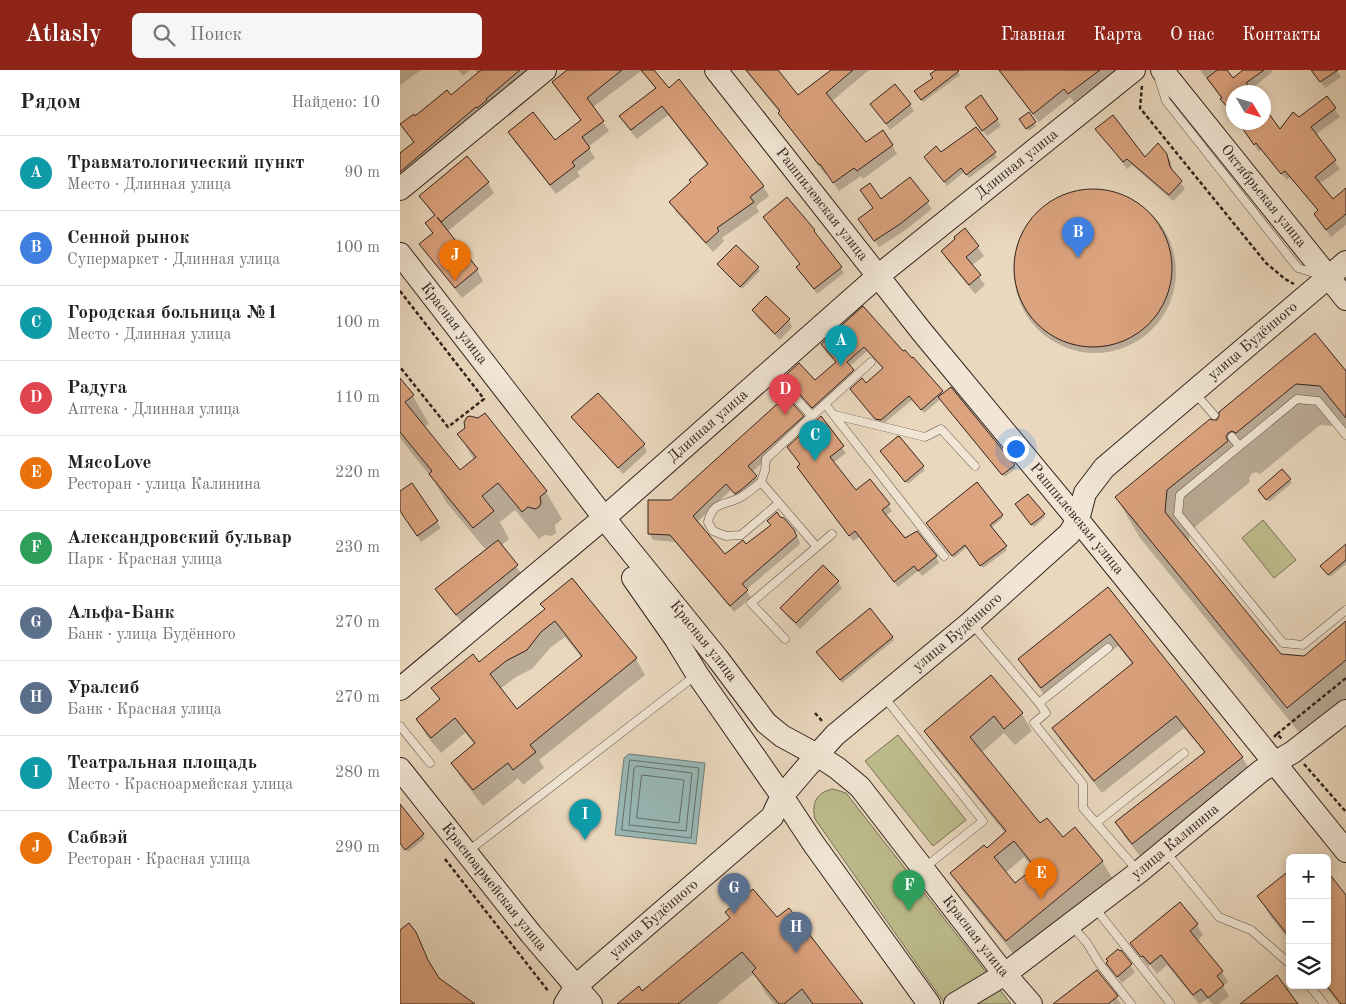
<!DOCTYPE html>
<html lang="ru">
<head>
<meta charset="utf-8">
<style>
  :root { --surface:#fff; --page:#f6f6f6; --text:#222; --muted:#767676; --line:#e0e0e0; --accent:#8f2418 }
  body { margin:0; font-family:"Old Standard TT",serif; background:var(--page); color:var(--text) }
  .controls { position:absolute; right:15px; bottom:15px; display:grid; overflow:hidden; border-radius:8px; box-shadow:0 2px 8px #0003 }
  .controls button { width:45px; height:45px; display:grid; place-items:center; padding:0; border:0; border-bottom:1px solid var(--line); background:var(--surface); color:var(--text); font:25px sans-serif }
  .compass { position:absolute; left:826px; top:15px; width:45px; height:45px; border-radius:50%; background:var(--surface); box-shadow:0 2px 8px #0003; rotate:128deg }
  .you { position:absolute; left:615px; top:378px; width:18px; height:18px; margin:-12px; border:4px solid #fff; border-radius:50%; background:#1a73e8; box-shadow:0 0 0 8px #1a73e833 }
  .badge { display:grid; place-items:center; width:32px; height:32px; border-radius:50%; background:var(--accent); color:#fff; font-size:16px; font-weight:700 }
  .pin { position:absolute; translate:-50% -41px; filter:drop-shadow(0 1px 2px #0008) }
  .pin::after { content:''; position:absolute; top:26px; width:18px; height:15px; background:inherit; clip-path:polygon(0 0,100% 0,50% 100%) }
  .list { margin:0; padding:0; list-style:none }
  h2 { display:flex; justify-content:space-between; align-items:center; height:65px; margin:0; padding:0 20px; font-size:21px }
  h2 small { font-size:16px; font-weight:400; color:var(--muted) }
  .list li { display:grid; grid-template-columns:32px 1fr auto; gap:15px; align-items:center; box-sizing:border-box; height:75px; padding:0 20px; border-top:1px solid var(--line) }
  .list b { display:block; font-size:19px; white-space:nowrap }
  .list p { margin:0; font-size:16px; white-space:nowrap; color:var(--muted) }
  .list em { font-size:16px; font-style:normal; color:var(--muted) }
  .icon { flex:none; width:28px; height:28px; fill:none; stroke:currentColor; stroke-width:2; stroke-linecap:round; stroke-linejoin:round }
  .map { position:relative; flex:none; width:946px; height:934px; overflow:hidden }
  header { display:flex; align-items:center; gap:30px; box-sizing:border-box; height:70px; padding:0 25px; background:var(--accent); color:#fff }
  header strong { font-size:24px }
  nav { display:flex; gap:28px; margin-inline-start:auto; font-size:18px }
  .search { width:350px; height:45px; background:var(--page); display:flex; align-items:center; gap:12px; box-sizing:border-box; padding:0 18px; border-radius:8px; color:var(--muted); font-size:19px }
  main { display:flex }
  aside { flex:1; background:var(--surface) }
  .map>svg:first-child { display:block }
  .green { fill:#bdbc8d; stroke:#776f55 }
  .water { fill:#98b9b7; stroke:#6f7d79 }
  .shadow { fill:#0003; fill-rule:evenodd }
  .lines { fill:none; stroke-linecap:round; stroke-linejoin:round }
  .shore { stroke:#646e6a; stroke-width:1 }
  .building { fill:#dba37e; stroke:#31221d; fill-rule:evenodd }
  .lane-casing { stroke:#5f5045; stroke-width:9 }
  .secondary-casing { stroke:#31221d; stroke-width:24 }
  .path { stroke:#31221d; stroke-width:2.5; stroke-dasharray:4 2.5; stroke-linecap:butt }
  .lane { stroke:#f1e6d5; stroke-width:8 }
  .secondary { stroke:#f1e6d5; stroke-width:22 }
  .labels { text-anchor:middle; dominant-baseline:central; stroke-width:5; stroke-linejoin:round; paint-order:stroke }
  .street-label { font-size:15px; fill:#31221d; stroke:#f1e6d5 }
</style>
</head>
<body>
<header>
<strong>Atlasly</strong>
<div class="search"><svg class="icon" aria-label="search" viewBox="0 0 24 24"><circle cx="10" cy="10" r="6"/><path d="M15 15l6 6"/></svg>Поиск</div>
<nav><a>Главная</a><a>Карта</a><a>О нас</a><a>Контакты</a></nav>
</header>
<main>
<aside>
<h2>Рядом<small>Найдено: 10</small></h2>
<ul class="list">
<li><span class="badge" style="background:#0f9aa8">A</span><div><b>Травматологический пункт</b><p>Место · Длинная улица</p></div><em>90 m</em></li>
<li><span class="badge" style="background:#3f7fe0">B</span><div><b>Сенной рынок</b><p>Супермаркет · Длинная улица</p></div><em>100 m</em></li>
<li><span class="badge" style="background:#0f9aa8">C</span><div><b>Городская больница №1</b><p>Место · Длинная улица</p></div><em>100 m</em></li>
<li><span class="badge" style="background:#e0444e">D</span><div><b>Радуга</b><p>Аптека · Длинная улица</p></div><em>110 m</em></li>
<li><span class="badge" style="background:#e8710a">E</span><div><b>МясоLove</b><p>Ресторан · улица Калинина</p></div><em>220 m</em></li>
<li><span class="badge" style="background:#2e9e5b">F</span><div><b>Александровский бульвар</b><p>Парк · Красная улица</p></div><em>230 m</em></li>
<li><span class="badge" style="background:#5c6f8a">G</span><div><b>Альфа-Банк</b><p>Банк · улица Будённого</p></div><em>270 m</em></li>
<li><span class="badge" style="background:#5c6f8a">H</span><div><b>Уралсиб</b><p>Банк · Красная улица</p></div><em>270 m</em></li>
<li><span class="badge" style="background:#0f9aa8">I</span><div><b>Театральная площадь</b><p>Место · Красноармейская улица</p></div><em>280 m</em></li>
<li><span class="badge" style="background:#e8710a">J</span><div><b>Сабвэй</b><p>Ресторан · Красная улица</p></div><em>290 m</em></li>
</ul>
</aside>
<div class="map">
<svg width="946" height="934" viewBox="0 0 946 934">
  <rect width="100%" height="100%" fill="#ead8be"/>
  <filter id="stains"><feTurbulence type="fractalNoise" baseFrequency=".004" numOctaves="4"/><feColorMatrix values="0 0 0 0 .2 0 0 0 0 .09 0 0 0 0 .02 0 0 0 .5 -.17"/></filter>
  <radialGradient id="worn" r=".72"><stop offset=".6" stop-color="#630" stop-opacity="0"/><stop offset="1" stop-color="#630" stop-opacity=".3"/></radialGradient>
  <path class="green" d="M863,450l33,40 -22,18 -32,-40z
    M498,665l68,85 -33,26 -68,-85z
    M433,719l13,4 165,211h-66l-130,-185c-4,-16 2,-27 18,-30z"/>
  <path class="water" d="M229,684l76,9 -9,81 -81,-9 9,-77z"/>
  <path class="shadow" d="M0,0h21l-21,15z
    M58,0h12l-7,6z
    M75,0h67l-142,119v-35l14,-11 -12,-18 48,-28 28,-23z
    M169,0h86l-1,1 15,19 94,96 6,10 -13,10 3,6 -37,26 2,3 -11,11 -37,-40 -5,-10 37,-36 -40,-51 -31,24 -11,-13 -5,-10 35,-27 -15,-18 -48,36 16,24 -21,16 7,11 -18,14 3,4 -24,18 -41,-52 -6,-10 46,10 27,-21 -28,-39z
    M345,0h31l22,26 34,-26h37l-38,32 35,42 26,1 5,9 -34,25 -2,-3 -22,15 -13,-19 -1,2 -40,-52 -5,-9z
    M538,0h19l3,5 -37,27 -7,-11 18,-13z
    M598,0h118l-42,32 -4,-5 -31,25z
    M800,0h26l7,9 12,-9h26l1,2 -24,20h-14v23z
    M912,0h25l4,7 -16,11z
    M927,28l13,19 -25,18 25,34 -21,15 14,16 13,-10v35l-15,12 -16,-22 4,-3 -29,-35 -3,3 -26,-30 -2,2 -19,-28 24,-2v-13l16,22z
    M471,34h39l4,7 -24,19z
    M570,44l27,5 4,7 -14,10z
    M628,44l8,12 -7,5 -7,-9z
    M576,58l21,29 -28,21 -5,-6 -17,14 -19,-25 13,-7z
    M697,59l48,30 21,-5 5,8 2,10 12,17 -12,12 -41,-36 -5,4z
    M67,87l21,26 6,10 -47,39 30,38 6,11 -21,17 -35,-44 -6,-10 12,-10 -6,-11 8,-6 -15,-21z
    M510,109l22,30 -28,22 -25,16 -15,-21 17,-26z
    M614 202a81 81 0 1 1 162 0a81 81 0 1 1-162 0Z
    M565,160l19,26 -13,10 14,19 -10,9 -27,-33 -6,-10z
    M401,195l40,3 3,5 -27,21 -16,-22z
    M321,197l37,1 2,3 -18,18z
    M463,238l40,45 113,115 -11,9 -64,-78 -17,14 -12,-13 -29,24 -4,-1 -25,-30 30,-24 -17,-18 -18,16 7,8 -41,37 -16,-19 -1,-6 -10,-13 27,8 22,-20z
    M353,240l36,10 3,7 -12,13 -23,-23z
    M914,265l29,35 3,-2v61l-1,-2 -25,-2 -60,49 -4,-2 -5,2 -2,5 1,3 -60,49 -1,12 92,112 23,2 42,-34v97l-34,28 -172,-210 -24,-41 102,-76z
    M0,310l13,16 16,28 -5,3 36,45 14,-12 -15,-26 25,-20 62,78 16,27 -7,6 1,8 -4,3 -8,-1 -5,4 -24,-29 -15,12 9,17 -8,7 22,30 -60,48 -20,-24 -6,-11 49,-39 -40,-48 -12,-21 -34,-43z
    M403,346l4,7 -55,49 8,11 -21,17 -8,-10 -34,32 28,34 21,-10 25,-20 -3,-5 26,10 4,7 2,6 -54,46 5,8 -17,14 -59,-70 -22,-2 -4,-7 22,-32z
    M173,347l71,28 3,7 -24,22 -46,-50z
    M420,348l26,35 -13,10 23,29 14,-11 22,30 -7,5 20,24 12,-8 19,25 3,6 -17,13 -4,-5 -20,16 -38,-50 -7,4 -51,-68 -1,-8z
    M499,368l26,32 -17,14 -25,-30z
    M890,410l2,3 -23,19 -8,-9z
    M12,415l29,43 -20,14 -21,-32v-17z
    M618,438l26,7 1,2 -11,10z
    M602,446l1,2 -12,10 16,22 -24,18 -16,-21 -13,11 -25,-31z
    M946,479v15l-16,13 -7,-8z
    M438,512l4,6 -42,41 -14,-14 -4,-6z
    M708,519l134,168 8,13 -110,86 -16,-20 -7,-13 88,-70 -21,-25 -82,65 -41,-52 -8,-13 80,-63 -15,-19 -69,55 -22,-29 -8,-13z
    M142,534l94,55 9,16 -106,85 5,8 -21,17 -5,-7 -35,28 -21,-27 -10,-16 23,-18 -10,-12 -24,20 -15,-18 -9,-16 23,-18 -7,-13 46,-24 66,-54zM165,567l17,21 -65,52 -17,-21 16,-12 16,-8 18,-21z
    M492,567l2,3 -52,43 -23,-28z
    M591,607l31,37 10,17 -17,14 -11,-12 -23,20 59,72 62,36 10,17 -96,79 -54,-67 -10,-17 54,-39 -70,-86 -10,-17zM624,787l10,12 -19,16 -10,-12z
    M0,737l25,31 -17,14 -8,-10z
    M912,784l3,4h-7z
    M890,802v69l-20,-25 -11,-20z
    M946,827v107h-7l-15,-19h3z
    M780,834l17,21 6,10 -6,6 25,31 6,10 -5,4 6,10 -10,8h-6l-5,-5 -9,5 -32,-39 -10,9 -7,-9 -2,2 -17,-24z
    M327,842l50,7 85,85h-88l-8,-10 -12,-21 -37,31h-92l17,-11 89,-74z
    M721,882l14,20 -13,11 -10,-13z
    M697,902l24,32h-63z"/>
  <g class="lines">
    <path class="shore" d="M230,690l69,8 -8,70 -69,-8z
      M237,696l55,7 -6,58 -57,-6 5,-56z
      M242,705l42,5 -5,43 -42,-5z"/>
  </g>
  <path class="building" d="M81,0h39l-34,29 1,1 -10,8 -1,-1 -76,65v-19l14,-11 -14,-18 14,-10 1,2 32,-26 4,5z
    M167,0h55l-35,28 17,23 -22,16 8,11 -18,14 3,4 -25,19 -42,-53 25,-20 22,28 26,-20 -29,-38z
    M241,0h13l15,18 10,-9 85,107 -14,11 4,5 -37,26 2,3 -13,12 -37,-41 22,-20 -2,-2 19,-16 -46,-58 -31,24 -12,-14 37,-28z
    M346,0h32l20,25 33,-25h22l-27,23 40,49 17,-12 10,15 -36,26 -3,-3 -21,15 -13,-19 -1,1 -41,-52 2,-2z
    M536,0h22l1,1 -38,29 -7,-9 19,-13 -3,-4z
    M599,0h101l-32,24 -4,-5 -31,25z
    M817,0h10l6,8 10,-8h21l-18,13 7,9h-19v22l-14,-15 2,-1 -15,-20z
    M911,0h27l-18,12z
    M495,14l16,20 -25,20 -16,-20z
    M581,25l17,24 -16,12 -17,-24z
    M927,26l9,12 -25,19 25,33 -21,17 18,22 13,-11v26l-20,16 -12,-16 4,-4 -33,-39 -4,3 -25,-31 -2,2 -16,-23h26v-15l16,22 13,-17 6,5z
    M629,42l7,10 -10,7 -7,-10z
    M713,45l32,42 13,-14 9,11 3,13 12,14 -13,14 -42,-36 -4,3 -28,-33z
    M576,57l20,25 -30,23 -5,-7 -17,14 -20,-25 12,-11 5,6z
    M67,86l22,26 -48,40 -4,-5 41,52 -23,19 -36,-44 14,-11 -8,-10 10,-8 -16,-19z
    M510,107l19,24 -29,23 -26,17 -16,-22 15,-11 -13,-18 10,-7 11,16z
    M614 198a79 79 0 1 1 158 0a79 79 0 1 1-158 0Z
    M387,127l28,33 -1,1 28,36 -28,22 -18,-22 4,-3 -37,-47z
    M565,158l14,18 -13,11 15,18 -12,10 -28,-34 14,-12 -1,-2z
    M336,175l23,22 -19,20 -23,-23z
    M366,226l24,23 -15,15 -23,-24z
    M463,236l40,45 2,-1 7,8 1,-1 30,34 -22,19 -12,-14 -28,24 -6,-1 -25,-30 12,-11 4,5 17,-15 -19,-21 -17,15 7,8 -42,38 -17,-19 2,-3 -10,-12 12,-11 16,17 21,-18 -15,-18z
    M915,263l31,38v47l-26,-32 -24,-2 -60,49 -4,-2 -4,2 -2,4 2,4 -61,49 -2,22 116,142 23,2 42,-35v39l-59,48 -172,-211 95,-78 3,1h4l2,-4v-4z
    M0,308l14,17 -9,7 55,68 16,-13 -19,-23 8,-6 -1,-6 3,-5 3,-1 8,2 7,-5 62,78 -7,6 1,6 -2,4 -4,2 -7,-2 -6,5 -24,-29 -16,13 12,15 -21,17 -44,-54 3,-3 -32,-39z
    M551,317l64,78 -13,10 -64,-78z
    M198,323l47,51 -27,24 -47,-51z
    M386,326l18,20 -56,50 9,10 -16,14 -6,4 -9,-10 -33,32 32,38 18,-14 3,4 25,-19 -4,-4 10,-9 3,5 4,1 11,13v2l2,3 -55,48 6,6 -18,16 -60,-71 -22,-1v-34h23z
    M421,346l23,30 -14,11 26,33 14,-11 20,25 -8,6 23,28 12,-7 20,25 -19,15 -4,-5 -20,16 -39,-51 -6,5 -52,-69 3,-3 -13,-17z
    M498,366l2,1 24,29 -19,16 -25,-31z
    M882,399l9,10 -25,21 -8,-10z
    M577,412l26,33 -13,10 17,21 -27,20 -15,-21 -13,11 -26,-33z
    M12,413l26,38 -21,15 -17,-25v-20z
    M628,424l17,20 -14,11 -16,-21z
    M98,470l20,25 -62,50 -21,-26z
    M946,474v16l-18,15 -8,-9z
    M423,495l16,16 -43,42 -16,-15z
    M172,508l65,80 -107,87 6,7 -23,18 -5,-7 -35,27 -22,-27 24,-20 -20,-25 -24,20 -15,-19 24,-20 -9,-11 42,-34 6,8 66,-53 -5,-5zM155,551l27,35 -65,53 -27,-35 16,-13 21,-11 14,-18z
    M708,517l135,170 -111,87 -17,-22 90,-70 -29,-36 -82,65 -42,-53 81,-65 -23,-29 -69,54 -23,-29z
    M470,538l23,29 -53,43 -24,-28z
    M591,605l32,38 -19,16 -10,-13 -24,21 70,86 7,-5 16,19 12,-10 28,34 -97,80 -56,-68 34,-28 3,3 19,-17 -82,-100zM614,771l21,26 -20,16 -21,-26z
    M0,734l24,30 -19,16 -5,-7z
    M890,800v68l-33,-42z
    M927,801l19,24v109h-5l-14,-18z
    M353,819l24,28 12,-9 74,96h-50l-11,-15 -18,15h-5l-27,-32 4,-4 -14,-16 -64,52h-61l22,-18 3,5 88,-73 -5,-6z
    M780,832l18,22 -8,7 33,40 -6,5 7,9 -16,13 -7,-9 -8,6 -32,-40 -11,9 -7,-8 -2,1 -11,-14z
    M9,853l7,9 12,28 11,18 36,26h-75v-74z
    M718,879l2,2 1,-1 11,14 -15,13 -11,-14 2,-2 -2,-2z
    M697,900l21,26 -10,8h-55z
    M877,905l21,29h-58z"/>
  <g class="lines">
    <defs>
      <path id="lane" d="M759,9l7,22 132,167 19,6
        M372,302l40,44 -46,43 -1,11 -4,12 55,64
        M795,323l19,22
        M425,334l119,152
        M435,345l90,22 16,-8 34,37
        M412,346l59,-54
        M946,365l-28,-34 -21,-2 -117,96 -2,19 105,129 20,2 43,-35
        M832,367l7,9
        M361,412c-6,5 -13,11 -20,15 -15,9 -28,3 -33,25l5,9 13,5 15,-1 38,-32
        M572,554l67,79 69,-55
        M385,569l-34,-36 81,-69
        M485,628l98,123 -59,47
        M639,633l7,10 -12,10 49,61v24l55,63
        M0,656l30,37
        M696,753l88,-70
        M67,782l229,-177
        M766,782l53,65 32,13 39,34
        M695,838l75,95
        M672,856l15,17 12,20 32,41
        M909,915l15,19"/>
      <g id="secondary">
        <path id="s1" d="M316,0l206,262 156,188 268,331"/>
        <path id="s2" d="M762,0l184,229"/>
        <path d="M0,119l145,-119"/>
        <path id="s3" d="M0,184l216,279 102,126 48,64 16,13 35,19 20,13 23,19 138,179 33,38"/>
        <path d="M233,508l42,60 22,36 85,122 31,47 116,161"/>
        <path id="s4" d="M0,619l204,-171 274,-242 256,-206"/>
        <path id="s5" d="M0,699l131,165 60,70"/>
        <path id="s6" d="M165,934l11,-18 196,-169 10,-21 35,-41 18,-20 135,-112 99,-89 9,-14 7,-27 19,-25 242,-206"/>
        <path id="s7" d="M555,934l50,-30 134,-102 122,-101 32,-19 53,-41"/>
      </g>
    </defs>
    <use href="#lane" class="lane-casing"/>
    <use href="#secondary" class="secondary-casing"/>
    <path class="path" d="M742,16l-2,22 126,155 19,16 9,5
      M0,221l84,108 -36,28 -48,-60
      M415,643l8,9
      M877,664l69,-56
      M874,667l3,-3 5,5
      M904,694l42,48
      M45,789l104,133"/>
    <use href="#lane" class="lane"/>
    <use href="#secondary" class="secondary"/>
  </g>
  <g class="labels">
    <g class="street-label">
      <text stroke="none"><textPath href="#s4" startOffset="810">Длинная улица</textPath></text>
      <text stroke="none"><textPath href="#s2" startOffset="162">Октябрьская улица</textPath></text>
      <text stroke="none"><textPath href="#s1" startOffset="171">Рашпилевская улица</textPath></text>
      <text stroke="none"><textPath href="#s3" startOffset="88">Красная улица</textPath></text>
      <text stroke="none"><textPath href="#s6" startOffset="964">улица Будённого</textPath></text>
      <text stroke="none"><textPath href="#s4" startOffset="405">Длинная улица</textPath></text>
      <text stroke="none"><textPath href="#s1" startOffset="576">Рашпилевская улица</textPath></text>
      <text stroke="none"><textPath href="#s6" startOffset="544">улица Будённого</textPath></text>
      <text stroke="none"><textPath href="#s3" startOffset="492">Красная улица</textPath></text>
      <text stroke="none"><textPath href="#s7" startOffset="274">улица Калинина</textPath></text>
      <text stroke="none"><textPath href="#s5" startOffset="151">Красноармейская улица</textPath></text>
      <text stroke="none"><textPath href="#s6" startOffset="124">улица Будённого</textPath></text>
      <text stroke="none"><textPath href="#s3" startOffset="898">Красная улица</textPath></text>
    </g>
  </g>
  <rect width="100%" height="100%" filter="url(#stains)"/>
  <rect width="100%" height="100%" fill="url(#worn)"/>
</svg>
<div class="controls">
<button>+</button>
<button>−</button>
<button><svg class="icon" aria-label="layers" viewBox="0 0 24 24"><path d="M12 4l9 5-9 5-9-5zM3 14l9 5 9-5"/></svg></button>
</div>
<svg class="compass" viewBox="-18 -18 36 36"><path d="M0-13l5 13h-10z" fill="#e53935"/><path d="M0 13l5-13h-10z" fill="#767676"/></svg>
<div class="you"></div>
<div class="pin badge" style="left:441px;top:296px;background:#0f9aa8">A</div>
<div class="pin badge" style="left:678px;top:188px;background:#3f7fe0">B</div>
<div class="pin badge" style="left:415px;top:391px;background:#0f9aa8">C</div>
<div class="pin badge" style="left:385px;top:345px;background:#e0444e">D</div>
<div class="pin badge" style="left:641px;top:829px;background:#e8710a">E</div>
<div class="pin badge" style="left:509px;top:841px;background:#2e9e5b">F</div>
<div class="pin badge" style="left:334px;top:844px;background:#5c6f8a">G</div>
<div class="pin badge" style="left:396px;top:883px;background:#5c6f8a">H</div>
<div class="pin badge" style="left:185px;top:770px;background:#0f9aa8">I</div>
<div class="pin badge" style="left:55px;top:211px;background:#e8710a">J</div>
</div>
</main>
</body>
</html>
